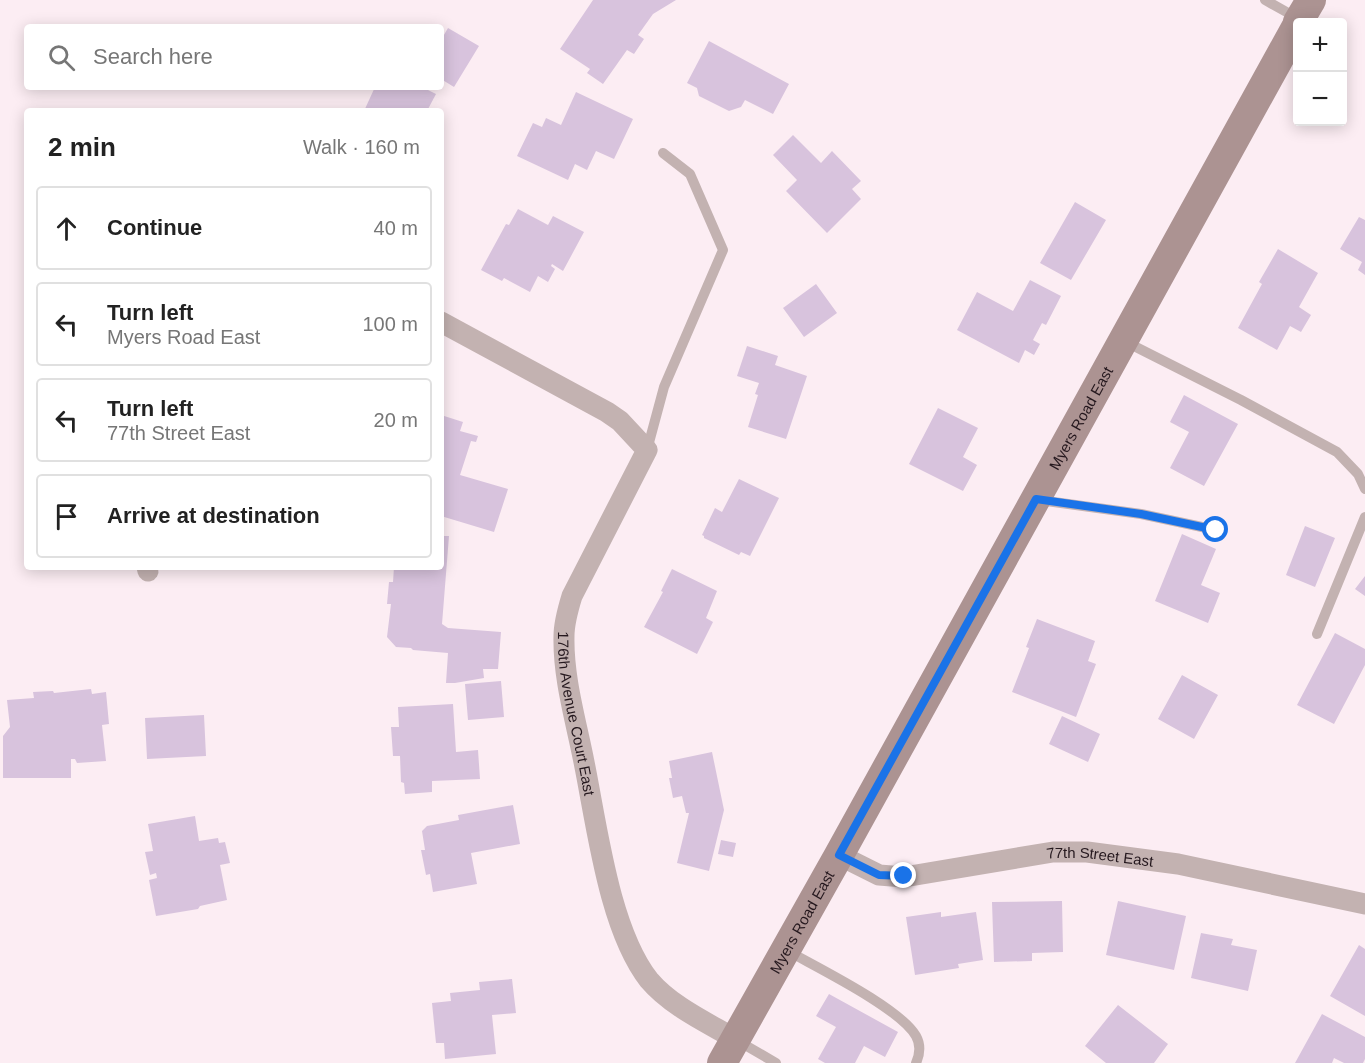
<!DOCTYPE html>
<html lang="en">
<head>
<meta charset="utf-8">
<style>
  :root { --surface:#fff; --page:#f2f2f2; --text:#222; --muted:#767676; --line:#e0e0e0 }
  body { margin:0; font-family:Helvetica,sans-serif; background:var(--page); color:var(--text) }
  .controls { position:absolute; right:18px; top:18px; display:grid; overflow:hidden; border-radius:6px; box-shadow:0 3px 15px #0003 }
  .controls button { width:54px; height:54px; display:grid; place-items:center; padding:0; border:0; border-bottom:2px solid var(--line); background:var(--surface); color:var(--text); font:30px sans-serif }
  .stop { position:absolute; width:18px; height:18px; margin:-14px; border:4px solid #1a73e8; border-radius:50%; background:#fff }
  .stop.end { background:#1a73e8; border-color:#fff; box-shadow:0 2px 6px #0008 }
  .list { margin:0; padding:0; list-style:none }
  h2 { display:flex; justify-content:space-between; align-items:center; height:78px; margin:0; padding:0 24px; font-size:26px }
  h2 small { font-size:20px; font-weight:400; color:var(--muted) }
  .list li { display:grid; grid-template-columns:39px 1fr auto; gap:18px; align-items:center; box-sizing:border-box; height:84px; margin:0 12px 12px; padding:0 12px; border:2px solid var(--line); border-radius:6px }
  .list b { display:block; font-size:22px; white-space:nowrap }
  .list p { margin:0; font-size:20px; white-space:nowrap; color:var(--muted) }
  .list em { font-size:20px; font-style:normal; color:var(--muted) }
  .icon { flex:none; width:33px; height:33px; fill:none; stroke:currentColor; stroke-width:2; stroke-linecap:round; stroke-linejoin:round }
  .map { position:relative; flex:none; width:1365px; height:1063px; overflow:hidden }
  .search { position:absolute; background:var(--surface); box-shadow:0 3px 15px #0003; left:24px; top:24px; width:420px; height:66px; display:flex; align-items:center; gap:15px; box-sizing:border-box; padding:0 21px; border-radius:6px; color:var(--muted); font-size:22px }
  .panel { position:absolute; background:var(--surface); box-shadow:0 3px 15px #0003; left:24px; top:108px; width:420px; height:462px; border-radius:6px }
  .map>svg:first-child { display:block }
  .building { fill:#d8c3dd }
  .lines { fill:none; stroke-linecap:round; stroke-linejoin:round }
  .lane { stroke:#c3b2b1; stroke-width:10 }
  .street { stroke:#c3b2b1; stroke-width:21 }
  .secondary { stroke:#ac9392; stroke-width:30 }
  .route { stroke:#1a73e8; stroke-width:8 }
  .labels { text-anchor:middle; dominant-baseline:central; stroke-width:5; stroke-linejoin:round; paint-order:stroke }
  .street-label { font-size:15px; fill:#25181e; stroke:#fcedf3 }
</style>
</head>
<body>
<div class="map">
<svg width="1365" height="1063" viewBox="0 0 1365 1063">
  <rect width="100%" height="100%" fill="#fcedf3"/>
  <path class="building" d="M593,0h83l-23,14 -15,21 6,4 -10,15 -7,-4 -24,34 -16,-11 3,-4 -30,-20z
    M448,28l31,18 -25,41 -13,-8v-39z
    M709,41l80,43 -16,30 -28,-14 -4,7 -12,4 -30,-15 -2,-8 -10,-5z
    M375,87h47l14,7 -9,17h-63z
    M576,92l57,27 -19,40 -18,-8 -9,19 -12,-6 -7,16 -51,-24 16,-33 9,4 4,-9 15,7z
    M793,135l28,28 11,-12 29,30 -9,8 9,10 -34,34 -41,-42 11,-11 -24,-25z
    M1075,202l31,18 -35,60 -31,-17z
    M518,209l30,16 5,-9 31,16 -21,39 -11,-7 -1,2 4,3 -7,13 -10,-6 -8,16 -26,-14 -2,3 -21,-11 25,-46 3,1z
    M1359,217l6,3v55l-7,-5 4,-8 -22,-13z
    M1278,249l40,24 -19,34 12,8 -10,17 -11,-6 -13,24 -39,-22 24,-44 -3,-2z
    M1030,280l31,16 -15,29 -4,-2 -9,17 7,4 -6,11 -9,-5 -6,13 -62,-33 20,-38 36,19z
    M816,284l21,29 -33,24 -21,-29z
    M747,346l31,10 -3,9 32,11 -21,63 -38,-12 10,-32 -3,-1 4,-11 -22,-7z
    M1184,395l54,29 -34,62 -34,-18 19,-36 -19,-10z
    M938,408l40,20 -15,29 14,8 -14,26 -54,-27z
    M441,415l22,7 -3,9 18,5 -2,6 -5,-1 -11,34 48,14 -14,43 -53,-16z
    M739,479l40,19 -29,58 -9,-4 -2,3 -35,-17v-2l-2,-1 13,-27 7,4z
    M1305,526l30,12 -20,49 -29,-12z
    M1182,534l34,15 -15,36 19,8 -12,30 -53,-22z
    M441,536h8l-7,88 6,4 53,4 -3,37h-15l1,9 -29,5h-9l2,-30 -35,-3 -2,-2 -15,-1 -9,-10 4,-33h-4l2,-22h4l1,-15h47z
    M672,569l45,22 -11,27 7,4 -16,32 -53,-27 19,-35 -2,-1z
    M1365,576v20l-10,-7z
    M1037,619l58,22 -7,20 8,3 -20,53 -64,-25 17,-44 -3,-1z
    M1335,633l30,16v16l-31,59 -37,-19z
    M1182,675l36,20 -24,44 -36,-20z
    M501,681l3,36 -36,3 -3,-36z
    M91,689l1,5 14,-2 3,32 -7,1 4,36 -29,2 -2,-4h-4v19h-68v-42l7,-9 -3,-27 27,-2 -1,-6 20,-1 1,2z
    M453,704l3,48 22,-2 2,29 -48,2v11l-27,2 -1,-11 -3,-1 -1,-26h-7l-2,-29h8l-1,-20z
    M204,715l2,41 -59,3 -2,-41z
    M1062,716l38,18 -12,28 -39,-18z
    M712,752l12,58 -15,61 -32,-8 12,-50h-3l-4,-17 -9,2 -4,-20h3l-3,-17z
    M513,805l7,39 -49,9 6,31 -44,8 -3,-18 -4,1 -5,-25h4l-3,-19 5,-5 32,-6 -1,-5z
    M195,816l4,25 19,-3 1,5 6,-1 5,21 -10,2 7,35 -27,6 -2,3 -42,7 -7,-36 8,-2 -1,-5 -6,2 -5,-23 8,-1 -5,-27z
    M721,840l15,3 -3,14 -15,-3z
    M1062,901l1,51 -31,1v8l-38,1 -2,-60z
    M1118,901l68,15 -12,54 -68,-15z
    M941,912v5l35,-5 7,48 -25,4 1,4 -44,7 -9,-58z
    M1201,933l32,6 -2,6 26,5 -9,41 -57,-13z
    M1359,945l6,4v67l-35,-20z
    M512,979l4,34 -24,2 4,39 -51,5 -1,-16h-8l-4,-40 19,-2 -1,-8 30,-3 -1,-8z
    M829,994l69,38 -13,25 -21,-11 -9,17h-30l-7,-4 18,-32 -20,-11z
    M1118,1005l50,39 -14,19h-48l-21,-17z
    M1322,1014l43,23v22l-2,4h-19l-10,-5 -2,5h-37z"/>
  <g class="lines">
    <path class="lane" d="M1265,0l34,19
      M1126,342l115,58 96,52 21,22 7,15
      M647,450l17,-63 59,-137 -33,-76 -27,-21
      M1039,500l102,14 75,16
      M1317,634l48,-117
      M788,951c30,17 112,57 128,85 5,9 4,18 0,27
      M738,1041l38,22"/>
    <g class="street">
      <path id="s1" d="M441,322l166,90 13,9 27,29 -75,146c-4,13 -8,27 -8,40 -1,42 12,85 20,126 13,64 25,167 65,218 22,26 57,42 86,59"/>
      <path d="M147,567l1,4"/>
      <path id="s2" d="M839,855l40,20 25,2 149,-25h34l91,12 187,40"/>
    </g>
    <g class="secondary">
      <path d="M1298,22l13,-22"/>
      <path id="s3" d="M722,1063l117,-208 459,-831"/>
    </g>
  </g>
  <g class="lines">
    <path class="route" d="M904,876l-25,-1 -40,-20 197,-356 105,15 75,16"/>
  </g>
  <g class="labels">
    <g class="street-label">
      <text stroke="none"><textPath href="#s3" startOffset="738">Myers Road East</textPath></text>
      <text stroke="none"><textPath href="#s1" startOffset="528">176th Avenue Court East</textPath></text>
      <text stroke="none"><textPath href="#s2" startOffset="268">77th Street East</textPath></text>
      <text stroke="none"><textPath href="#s3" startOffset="162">Myers Road East</textPath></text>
    </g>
  </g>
</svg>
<div class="controls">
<button>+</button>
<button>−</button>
</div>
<div class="stop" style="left:1216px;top:530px"></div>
<div class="stop end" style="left:904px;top:876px"></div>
<div class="search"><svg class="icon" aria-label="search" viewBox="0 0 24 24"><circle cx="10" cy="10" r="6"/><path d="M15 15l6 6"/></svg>Search here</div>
<section class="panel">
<h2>2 min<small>Walk · 160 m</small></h2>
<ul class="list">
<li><svg class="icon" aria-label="ahead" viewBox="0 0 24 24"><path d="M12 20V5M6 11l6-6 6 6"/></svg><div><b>Continue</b></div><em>40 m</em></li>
<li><svg class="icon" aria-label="left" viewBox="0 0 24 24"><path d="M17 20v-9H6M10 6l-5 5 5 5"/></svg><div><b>Turn left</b><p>Myers Road East</p></div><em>100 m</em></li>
<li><svg class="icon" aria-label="left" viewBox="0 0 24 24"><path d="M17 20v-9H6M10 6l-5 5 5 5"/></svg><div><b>Turn left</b><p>77th Street East</p></div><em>20 m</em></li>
<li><svg class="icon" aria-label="arrive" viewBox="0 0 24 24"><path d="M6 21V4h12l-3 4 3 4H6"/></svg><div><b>Arrive at destination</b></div></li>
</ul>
</section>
</div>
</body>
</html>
